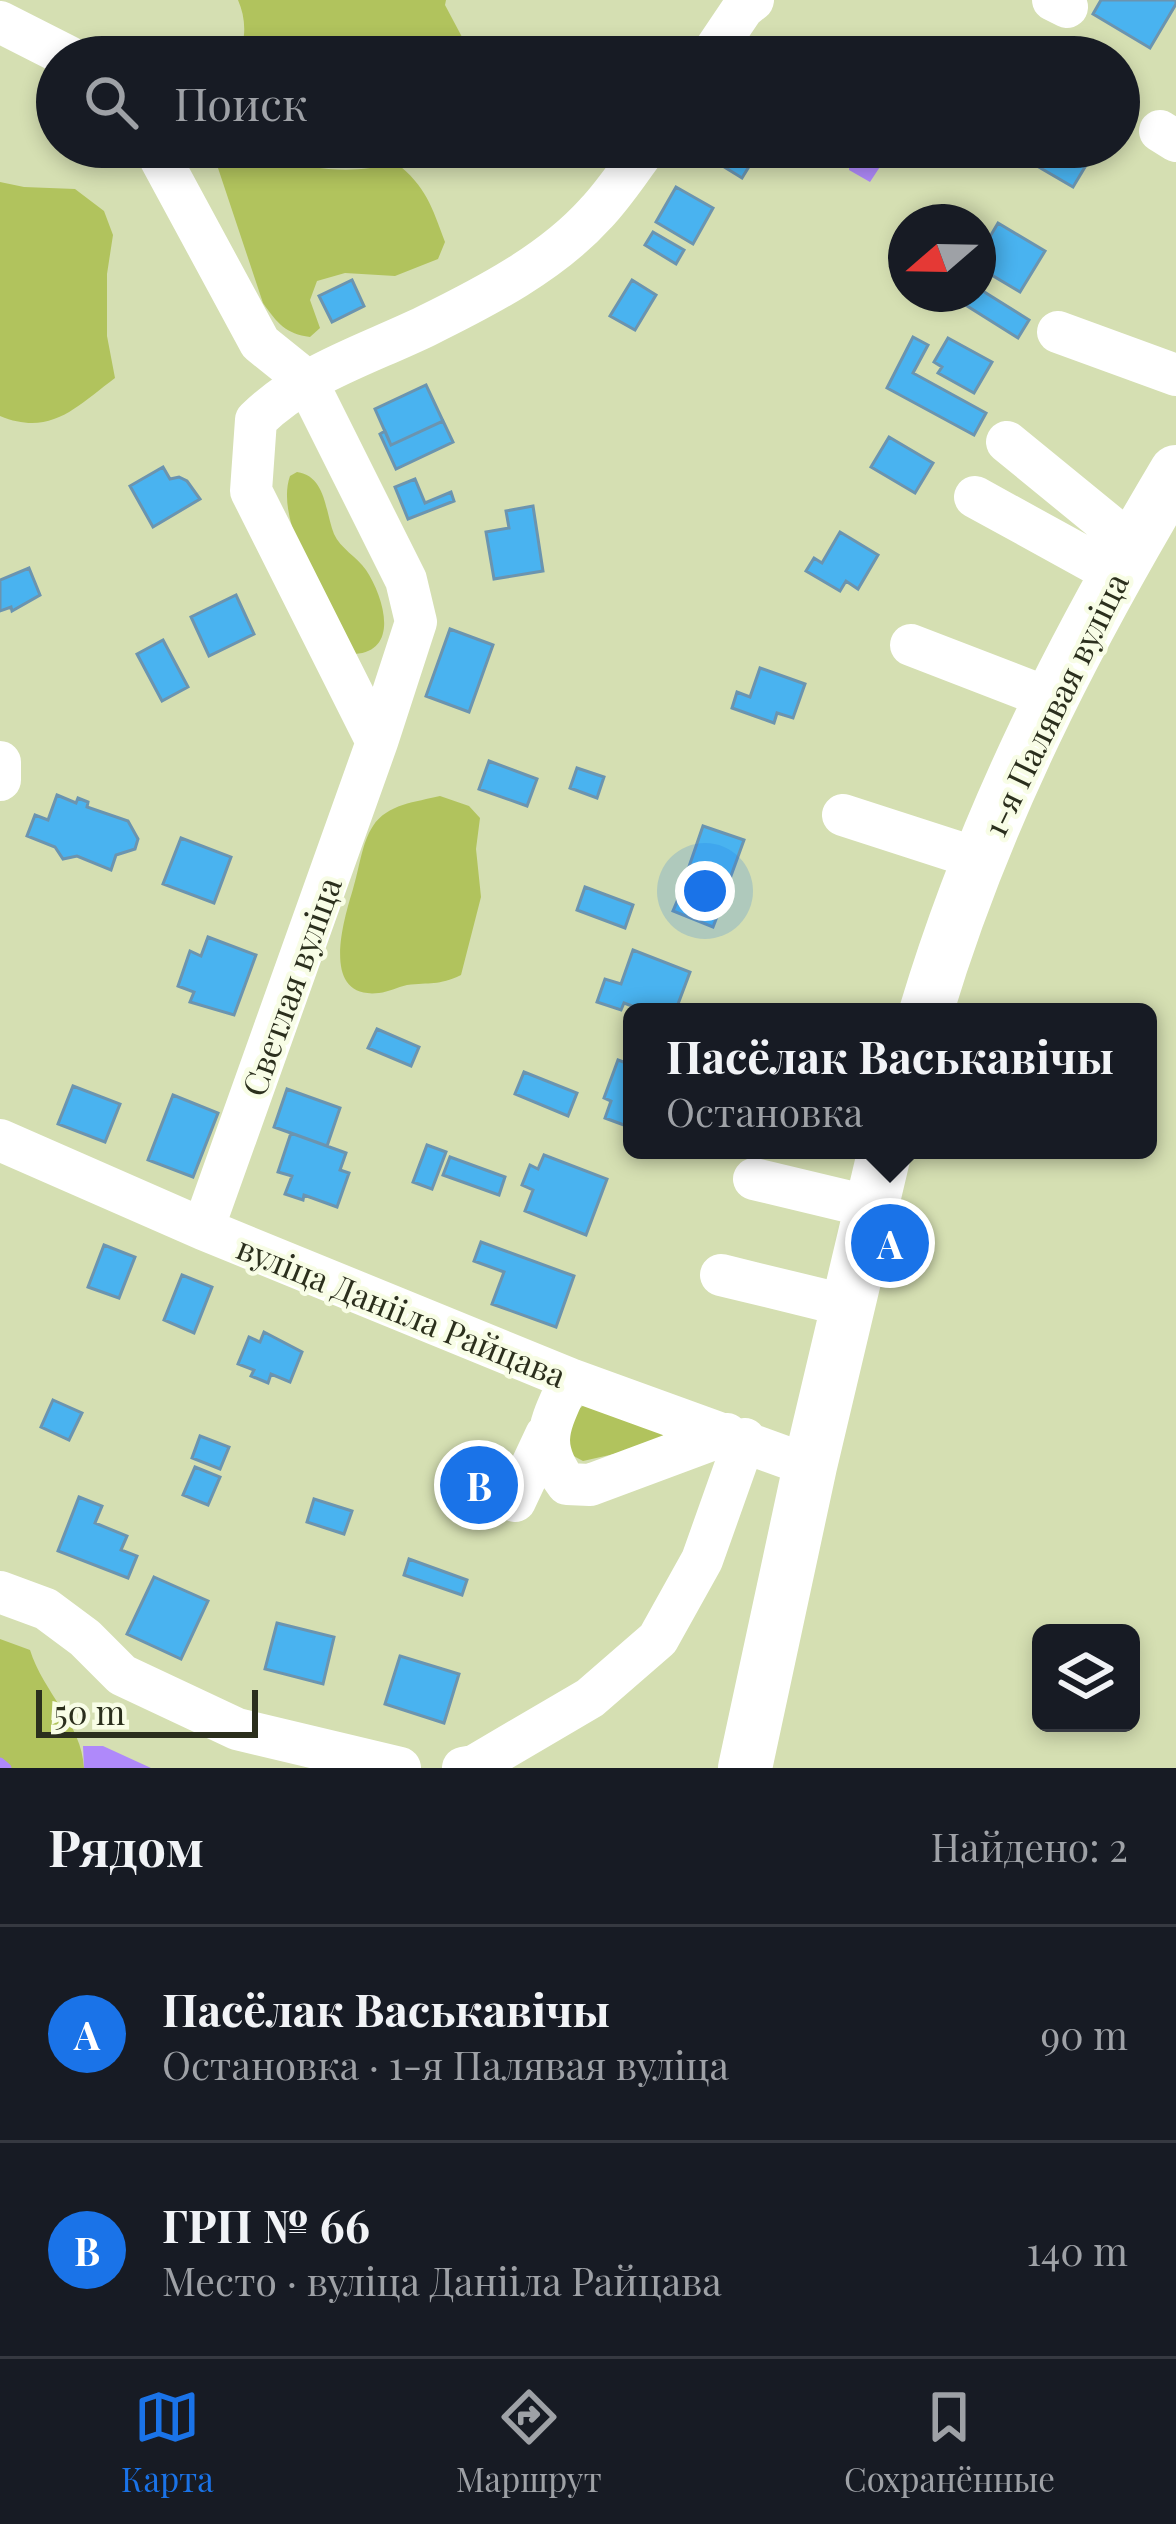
<!DOCTYPE html>
<html lang="ru">
<head>
<meta charset="utf-8">
<style>
  :root { --surface:#171b24; --page:#20242c; --text:#f1f3f6; --muted:#9ea1a6; --line:#363941; --accent:#1a73e8 }
  body { margin:0; font-family:"Playfair Display",serif; background:var(--page); color:var(--text) }
  .controls { position:absolute; right:36px; bottom:36px; display:grid; overflow:hidden; border-radius:18px; box-shadow:0 6px 18px #0003 }
  .controls button { width:108px; height:108px; display:grid; place-items:center; padding:0; border:0; border-bottom:3px solid var(--line); background:var(--surface); color:var(--text); font:60px sans-serif }
  .compass { position:absolute; left:888px; top:204px; width:108px; height:108px; border-radius:50%; background:var(--surface); box-shadow:0 6px 18px #0003; rotate:250deg }
  .scale { position:absolute; left:36px; bottom:30px; width:222px; box-sizing:border-box; padding-left:12px; border:6px solid #2b2f1d; border-top:0; font-size:33px; line-height:42px; white-space:nowrap; color:#2b2f1d; -webkit-text-stroke:9px #f8fde6; paint-order:stroke }
  .you { position:absolute; left:705px; top:891px; width:42px; height:42px; margin:-30px; border:9px solid #fff; border-radius:50%; background:#1a73e8; box-shadow:0 0 0 18px #1a73e833 }
  .badge { display:grid; place-items:center; width:78px; height:78px; border-radius:50%; background:var(--accent); color:#fff; font-size:39px; font-weight:700 }
  .pin { position:absolute; translate:-50% -50%; border:6px solid #fff; box-shadow:0 3px 12px #0006 }
  .popup { position:absolute; left:623px; top:1003px; width:534px; height:156px; box-sizing:border-box; display:grid; place-content:center; border-radius:18px; background:var(--surface); filter:drop-shadow(0 3px 9px #0005); font-size:39px; white-space:nowrap; color:var(--muted) }
  .popup b { font-size:45px; color:var(--text) }
  .popup::after { content:''; position:absolute; left:50%; top:100%; margin-left:-24px; border:24px solid transparent; border-top-color:var(--surface) }
  .list { margin:0; padding:0; list-style:none }
  h2 { display:flex; justify-content:space-between; align-items:center; height:156px; margin:0; padding:0 48px; font-size:51px }
  h2 small { font-size:39px; font-weight:400; color:var(--muted) }
  .list li { display:grid; grid-template-columns:78px 1fr auto; gap:36px; align-items:center; box-sizing:border-box; height:216px; padding:0 48px; border-top:3px solid var(--line) }
  .list b { display:block; font-size:45px; white-space:nowrap }
  .list p { margin:0; font-size:39px; white-space:nowrap; color:var(--muted) }
  .list em { font-size:39px; font-style:normal; color:var(--muted) }
  .icon { flex:none; width:66px; height:66px; fill:none; stroke:currentColor; stroke-width:2; stroke-linecap:round; stroke-linejoin:round }
  .map { position:relative; flex:none; width:1176px; height:1768px; overflow:hidden }
  .search { position:absolute; background:var(--surface); box-shadow:0 6px 18px #0003; left:36px; right:36px; top:36px; height:132px; display:flex; align-items:center; gap:30px; box-sizing:border-box; padding:0 42px; border-radius:66px; color:var(--muted); font-size:45px }
  .sheet { height:588px; background:var(--surface) }
  nav { display:flex; justify-content:space-around; align-items:center; box-sizing:border-box; height:168px; border-top:3px solid var(--line); background:var(--surface); font-size:33px; color:var(--muted) }
  nav a { display:grid; justify-items:center; gap:6px }
  nav .on { color:var(--accent) }
  .map>svg:first-child { display:block }
  .green { fill:#b1c35d }
  .water { fill:#af89fa }
  .lines { fill:none; stroke-linecap:round; stroke-linejoin:round }
  .stream { stroke:#af89fa; stroke-width:9 }
  .building { fill:#49b3f0; stroke:#6b94af; stroke-width:3 }
  .minor { stroke:#fff; stroke-width:42 }
  .major { stroke:#fff; stroke-width:54 }
  .labels { text-anchor:middle; dominant-baseline:central; stroke-width:9; stroke-linejoin:round; paint-order:stroke }
  .street-label { font-size:33px; fill:#2b2f1d; stroke:#f8fde6 }
</style>
</head>
<body>
<div class="map">
<svg width="1176" height="1768" viewBox="0 0 1176 1768">
  <rect width="100%" height="100%" fill="#d5dfb2"/>
  <path class="green" d="M238,0h208l-1,5 17,32 -6,16 -21,4 -16,-10 -37,-10 -25,-1 -16,13v8h-104c10,-17 9,-39 1,-57z
    M211,147h82l17,20c31,4 55,4 86,-4 30,23 36,44 49,79l-7,17 -43,17 -50,-3 -28,8 -7,19 10,28 -10,9c-24,-3 -33,-14 -47,-34z
    M0,182l24,5 51,2 29,22 9,24 -6,39v62l8,42c-39,29 -64,59 -115,38z
    M297,472c29,4 28,39 37,62 6,14 23,23 32,36 18,27 34,81 -11,84 -23,-44 -82,-130 -65,-178z
    M440,796l29,10 11,12 -4,31 5,48 -20,78c-23,11 -31,7 -54,10 -10,2 -18,7 -28,8 -60,7 -35,-74 -26,-104 6,-19 9,-47 20,-63 14,-22 43,-24 67,-30z
    M585,1404l77,25 5,13 -84,19 -15,-8 2,-36z
    M0,1639l30,11c13,42 52,74 54,118h-84z"/>
  <path class="water" d="M850,147h43l-23,35 -21,-12z
    M83,1746h20l48,22h-67z"/>
  <g class="lines">
    <path class="stream" d="M0,1762l7,6"/>
  </g>
  <path class="building" d="M1101,0h75v4l-26,44 -57,-34z
    M721,147h40l-19,31 -29,-18z
    M1032,147h65l-24,40 -48,-28z
    M676,187l37,21 -20,36 -37,-22z
    M998,223l47,28 -25,41 -42,-25v-10z
    M653,232l31,18 -8,14 -31,-19z
    M352,280l12,26 -32,16 -13,-26z
    M632,280l24,15 -21,35 -25,-14z
    M978,288l51,32 -11,18 -62,-39 3,-5h19z
    M913,337l15,8 -15,28 73,40 -12,22 -87,-47z
    M948,338l44,24 -18,31 -36,-20 4,-6 -8,-5z
    M426,385l17,36 -52,24 -16,-36z
    M443,421l10,21 -57,27 -16,-35 5,-3 6,14z
    M889,437l44,26 -18,30 -44,-26z
    M163,467l7,12 9,-2 8,4 13,18 -47,28 -23,-41z
    M415,479l10,24 26,-11 3,9 -46,18 -13,-32z
    M533,506l10,65 -49,8 -8,-47 23,-4 -3,-17z
    M840,532l38,23 -20,34 -12,-8 -6,10 -34,-20 8,-13 8,5z
    M29,568l11,27 -28,16 -1,-4 -11,4v-31z
    M236,595l18,39 -45,22 -18,-39z
    M450,629l43,16 -24,67 -43,-16z
    M163,640l25,47 -26,14 -25,-47z
    M760,668l45,16 -12,34 -16,-5 -3,10 -42,-15 5,-16 13,5z
    M489,761l48,18 -10,27 -48,-17z
    M577,768l27,9 -7,21 -27,-10z
    M57,795l19,8 2,-5 10,4 -1,5 41,14 10,18 -3,10 -19,6 -5,15 -34,-14 -14,3 -8,-12 -28,-11 8,-21 13,5z
    M703,826l41,14 -20,55 -40,-14z
    M181,838l50,19 -17,46 -51,-19z
    M684,885l39,16 -10,26 -40,-16z
    M585,887l48,18 -8,23 -48,-18z
    M208,937l48,18 -22,60 -44,-13 4,-10 -16,-6 12,-35 11,5z
    M633,950l57,22 -15,40h-27l-24,-9 -3,7 -24,-8 8,-23 16,5z
    M377,1029l42,18 -8,19 -43,-18z
    M618,1060l14,5v63l-27,-10 6,-17 -7,-3z
    M524,1072l53,21 -9,23 -53,-22z
    M73,1086l47,18 -15,38 -47,-18z
    M287,1089l53,19 -13,38 -53,-19z
    M173,1095l45,18 -25,64 -45,-17z
    M291,1133l55,20 -6,17 9,3 -12,34 -33,-12 -1,5 -18,-6 7,-18 -14,-4z
    M427,1145l19,7 -14,37 -19,-7z
    M544,1155l63,24 -21,56 -61,-24 8,-21 -11,-5 8,-20 8,4z
    M450,1157l55,20 -6,18 -56,-20z
    M481,1242l93,34 -18,51 -64,-23 12,-32 -30,-11z
    M104,1245l31,12 -16,41 -31,-11z
    M182,1275l30,12 -18,46 -30,-13z
    M264,1332l38,20 -12,30 -19,-8 -3,9 -17,-7 3,-6 -16,-6 11,-27 11,5z
    M53,1400l29,13 -13,27 -28,-13z
    M200,1436l29,11 -9,22 -28,-11z
    M469,1465l28,8 -9,32 -28,-8z
    M195,1467l25,10 -12,28 -25,-10z
    M79,1497l23,9 -7,17 32,13 -6,14 16,6 -9,22 -70,-27z
    M314,1499l38,12 -8,23 -37,-12z
    M409,1559l58,21 -5,15 -58,-20z
    M154,1577l54,24 -27,58 -54,-25z
    M277,1623l57,14 -11,47 -58,-15z
    M400,1656l59,18 -15,49 -59,-19z"/>
  <g class="lines">
    <path class="minor" d="M1053,0l14,7
      M0,22l69,35
      M710,57l33,-49 10,-8
      M1160,131l16,10
      M154,147l106,196 46,37 100,200 10,42 -39,120
      M1058,332l118,43
      M1007,442l126,103
      M975,497l140,77
      M911,645l140,54
      M0,762v18
      M843,815l136,44
      M0,1140l203,89 367,150 240,87
      M754,1179l117,28
      M203,1229l174,-487 -126,-251 5,-71c48,-47 110,-65 170,-94 59,-29 125,-63 170,-113 19,-20 34,-44 51,-66
      M721,1275l127,31
      M570,1379c-18,43 -35,63 -3,105l23,1 137,-51
      M515,1501l31,-66
      M0,1592l46,17 39,29 37,37 115,54 163,39
      M463,1768l11,-2 116,-68 68,-59 44,-79 43,-121"/>
    <path class="major" d="M926,1012c58,-194 147,-367 250,-540
      M745,1768l65,-302 75,-316"/>
  </g>
  <g class="labels">
    <g class="street-label">
      <text transform="translate(1054 704) rotate(-64)">1-я Палявая вуліца</text>
      <text transform="translate(290 986) rotate(-70)">Светлая вуліца</text>
      <text transform="translate(402 1310) rotate(22)">вуліца Данііла Райцава</text>
    </g>
  </g>
</svg>
<div class="controls">
<button><svg class="icon" aria-label="layers" viewBox="0 0 24 24"><path d="M12 4l9 5-9 5-9-5zM3 14l9 5 9-5"/></svg></button>
</div>
<svg class="compass" viewBox="-18 -18 36 36"><path d="M0-13l5 13h-10z" fill="#e53935"/><path d="M0 13l5-13h-10z" fill="#9ea1a6"/></svg>
<div class="scale">50 m</div>
<div class="you"></div>
<div class="pin badge" style="left:890px;top:1243px">A</div>
<div class="popup"><b>Пасёлак Васькавічы</b>Остановка</div>
<div class="pin badge" style="left:479px;top:1485px">B</div>
<div class="search"><svg class="icon" aria-label="search" viewBox="0 0 24 24"><circle cx="10" cy="10" r="6"/><path d="M15 15l6 6"/></svg>Поиск</div>
</div>
<section class="sheet">
<h2>Рядом<small>Найдено: 2</small></h2>
<ul class="list">
<li><span class="badge">A</span><div><b>Пасёлак Васькавічы</b><p>Остановка · 1-я Палявая вуліца</p></div><em>90 m</em></li>
<li><span class="badge">B</span><div><b>ГРП № 66</b><p>Место · вуліца Данііла Райцава</p></div><em>140 m</em></li>
</ul>
</section>
<nav>
<a class="on"><svg class="icon" aria-label="map" viewBox="0 0 24 24"><path d="M3 6l6-2 6 2 6-2v14l-6 2-6-2-6 2zM9 4v14M15 6v14"/></svg>Карта</a>
<a><svg class="icon" aria-label="directions" viewBox="0 0 24 24"><path d="M12 3l9 9-9 9-9-9zM9 14v-3h6M13 9l2 2-2 2"/></svg>Маршрут</a>
<a><svg class="icon" aria-label="saved" viewBox="0 0 24 24"><path d="M7 4h10v16l-5-4-5 4z"/></svg>Сохранённые</a>
</nav>
</body>
</html>
